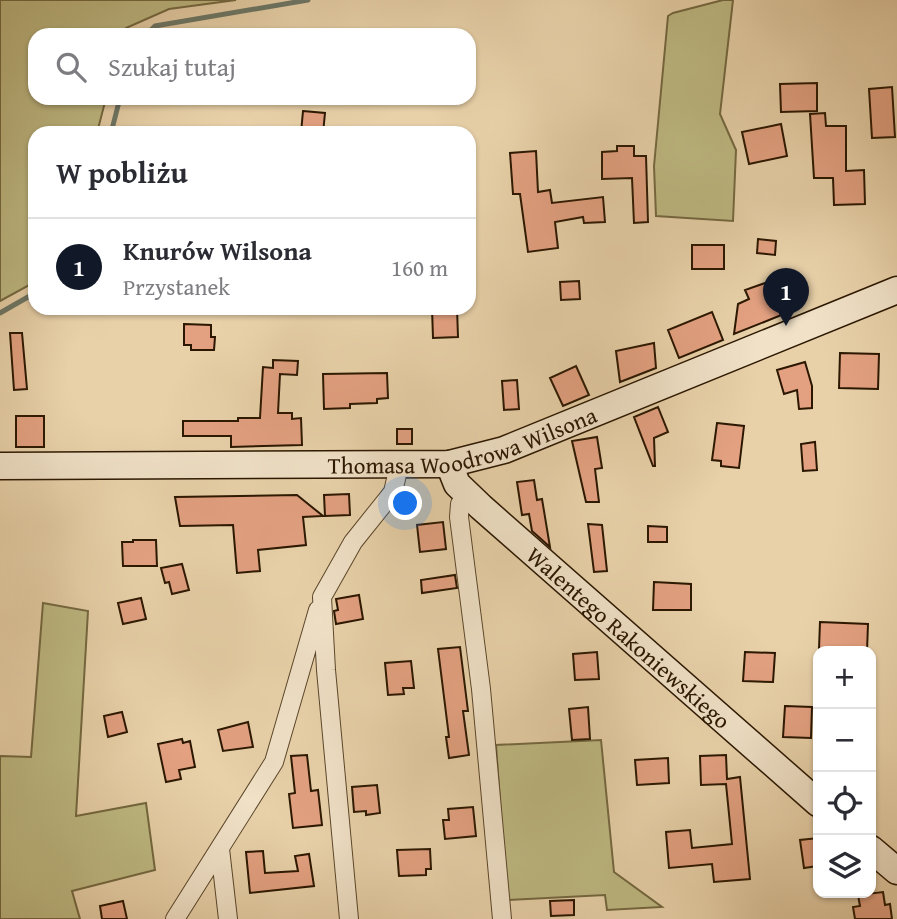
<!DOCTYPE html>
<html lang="pl">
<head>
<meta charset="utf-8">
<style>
  :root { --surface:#fff; --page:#f7f7f7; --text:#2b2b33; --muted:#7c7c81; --line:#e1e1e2; --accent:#111827 }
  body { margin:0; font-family:"Gentium Book Plus",serif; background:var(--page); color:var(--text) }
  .controls { position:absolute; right:21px; bottom:21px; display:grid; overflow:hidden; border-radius:14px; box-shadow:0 2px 5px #0004 }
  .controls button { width:63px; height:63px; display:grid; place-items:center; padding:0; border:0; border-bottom:2px solid var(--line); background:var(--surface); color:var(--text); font:35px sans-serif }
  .you { position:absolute; left:406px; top:504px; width:24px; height:24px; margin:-18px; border:5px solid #fff; border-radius:50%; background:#1a73e8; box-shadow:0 0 0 10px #1a73e833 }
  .badge { display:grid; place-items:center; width:46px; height:46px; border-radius:50%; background:var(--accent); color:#fff; font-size:23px; font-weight:700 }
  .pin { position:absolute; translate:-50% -58px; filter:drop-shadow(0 2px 4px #0008) }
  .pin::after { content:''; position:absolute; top:37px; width:24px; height:21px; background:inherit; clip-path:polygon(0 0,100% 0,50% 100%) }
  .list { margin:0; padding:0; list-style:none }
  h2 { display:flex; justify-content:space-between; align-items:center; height:91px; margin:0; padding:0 28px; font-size:30px }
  h2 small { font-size:23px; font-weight:400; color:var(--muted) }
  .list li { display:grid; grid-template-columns:46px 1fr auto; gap:21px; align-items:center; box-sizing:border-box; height:98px; padding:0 28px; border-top:2px solid var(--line) }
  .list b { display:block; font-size:26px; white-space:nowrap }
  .list p { margin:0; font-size:23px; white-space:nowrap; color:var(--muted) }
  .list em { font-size:23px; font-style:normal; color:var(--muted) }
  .icon { flex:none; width:38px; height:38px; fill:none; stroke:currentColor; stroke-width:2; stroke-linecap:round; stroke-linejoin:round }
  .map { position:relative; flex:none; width:897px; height:919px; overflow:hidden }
  .search { position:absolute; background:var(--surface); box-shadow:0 2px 5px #0004; left:28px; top:28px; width:448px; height:77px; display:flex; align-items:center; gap:18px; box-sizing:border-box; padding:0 24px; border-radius:21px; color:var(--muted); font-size:26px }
  .panel { position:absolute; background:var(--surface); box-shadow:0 2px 5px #0004; left:28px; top:126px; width:448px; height:189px; border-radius:21px }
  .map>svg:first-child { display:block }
  .green { fill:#beb982; stroke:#746841; stroke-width:2 }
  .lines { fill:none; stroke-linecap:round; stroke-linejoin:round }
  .stream { stroke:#6c7767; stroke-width:5 }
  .building { fill:#e3a181; stroke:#2b1700; stroke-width:2 }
  .street-casing { stroke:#5a462a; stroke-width:20 }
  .secondary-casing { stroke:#2b1700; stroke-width:29 }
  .street { stroke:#f0e1c7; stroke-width:18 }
  .secondary { stroke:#f0e1c7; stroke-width:26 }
  .labels { text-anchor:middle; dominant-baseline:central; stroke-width:5; stroke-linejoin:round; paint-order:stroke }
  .street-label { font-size:23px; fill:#2b1700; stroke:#f0e1c7 }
</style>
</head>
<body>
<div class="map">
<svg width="897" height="919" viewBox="0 0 897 919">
  <rect width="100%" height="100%" fill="#e8d1a9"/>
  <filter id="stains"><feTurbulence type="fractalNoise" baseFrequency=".00286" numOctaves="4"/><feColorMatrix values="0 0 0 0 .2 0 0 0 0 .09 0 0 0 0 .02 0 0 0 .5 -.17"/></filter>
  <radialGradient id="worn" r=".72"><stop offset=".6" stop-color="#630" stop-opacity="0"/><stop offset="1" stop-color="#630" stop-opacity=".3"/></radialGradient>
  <path class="green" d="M0,0h236l-67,9 -43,19 -2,7h-89v63h71l-9,35h-62v149l-35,19z
    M723,0h10l-13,114 16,36 -3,71 -77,-5 -2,-50 14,-150 5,-3z
    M43,603l45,8 -12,205 70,-13 9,67 -83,21 8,28h-80v-163l31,1z
    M601,740l13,132 48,35 -55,3 -2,-15 -98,5 -11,-155z"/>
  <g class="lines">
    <path class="stream" d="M146,35l9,-9 153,-26
      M111,133l9,-35
      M0,313l35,-20"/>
  </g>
  <path class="building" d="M817,83v28l-36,1 -1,-28z
    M892,87l3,50 -23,1 -3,-49z
    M303,111l22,2 -2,20h-22z
    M825,113l1,13h20v45l18,-1 1,34 -31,1 -1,-27h-19l-4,-64z
    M781,124l6,32 -38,8 -7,-32z
    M617,146h17v10h12l2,66 -14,1 -2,-45 -30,1v-27l15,-1z
    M536,151l2,41 12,-2 2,13 51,-6 2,25 -21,1 -1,-6 -28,5 3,26 -30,4 -8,-58h-7l-3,-41z
    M758,239l18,2 -1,14 -18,-2z
    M692,245h32v24h-32z
    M579,281l1,18 -19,1 -1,-18z
    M771,281l13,33 -50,20 4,-30 11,-5 -4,-9z
    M432,308h25l1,29 -25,1z
    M712,312l11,28 -44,18 -11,-28z
    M184,324l27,1v12h4l-1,13h-23v-5h-7z
    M10,333h12l5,56 -13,1z
    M654,343l2,25 -36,14 -4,-31z
    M840,353l39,1 -1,35 -39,-1z
    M273,360l25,1 -1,14 -17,-1 -2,39h14v6l9,-1 1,27 -71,2v-11h-48v-15h55v-3h22l3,-51 10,1z
    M805,362l7,24v22l-13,1 -2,-19 -13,4 -7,-24z
    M576,366l13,29 -26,11 -13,-28z
    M387,373l1,25 -11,1v4l-27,1v4l-26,1 -1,-35z
    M517,380l2,29 -15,1 -2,-29z
    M658,407l10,25 -14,6 1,28h-2l-19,-49z
    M16,416h28v31h-28z
    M717,423l27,3 -5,42 -18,-2v-5l-9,-1z
    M397,429h15v15h-15z
    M597,437l5,31 -7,1 4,33h-13l-14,-61z
    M815,442l2,28 -14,1 -2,-27z
    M534,480l3,20 5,-1 8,48 -18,-16 -3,-17 -7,1 -5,-33z
    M349,494l1,21 -25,1 -1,-21z
    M297,495l26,21 -20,1 3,28 -48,5 2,21 -23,2 -4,-48 -53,1 -5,-29z
    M443,522l3,27 -26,3 -3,-27z
    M588,524l14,1 5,46 -13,1z
    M648,526l19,1v15h-19z
    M133,540h23l1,26h-34l-1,-24h11z
    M182,564l7,26 -17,4 -3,-12 -4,1 -4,-15z
    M455,575l2,13 -35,5 -1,-13z
    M654,582l37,2v26h-38z
    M359,595l4,24 -27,5 -2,-13 4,-1 -2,-11z
    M141,598l5,21 -23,5 -5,-21z
    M820,622l48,2 -1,27 -48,-2z
    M460,647l8,64h-5l6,44 -20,3 -3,-21h3l-11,-88z
    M597,652l2,27 -24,1 -2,-26z
    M745,652l30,1 -2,29 -30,-1z
    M411,661l3,27h-11l1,6 -16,1 -3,-32z
    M785,706l27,1 -1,31 -28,-1z
    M588,707l2,32 -18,1 -3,-31z
    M122,712l5,20 -19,5 -4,-21z
    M248,722l5,25 -30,4 -5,-21z
    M182,739l1,4 7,-2 5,26 -16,3 2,9 -15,3 -8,-38z
    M307,755l4,36 7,-1 4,35 -29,3 -4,-34 6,-1 -4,-37z
    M726,755l1,24 13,-2 10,102 -36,3 -2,-18 -43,4 -3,-36 24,-2 2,18 40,-4 -6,-60 -25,1 -1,-29z
    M668,758l1,25 -32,2 -2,-25z
    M377,785l3,28 -14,2v-4l-12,1 -2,-25z
    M473,807l3,29 -31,3 -2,-19h6l-1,-11z
    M818,838v28l-14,2 -4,-28z
    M430,849l1,20h-5v6l-27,1 -2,-26z
    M263,851l2,22 33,-2 -3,-15 14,-2 5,32 -64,7 -4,-41z
    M883,892l2,13 5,-1 2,15h-37l-2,-12 7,-1 -2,-11z
    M574,900v15l-23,1 -1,-15z
    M123,901l4,18h-25l-2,-13z"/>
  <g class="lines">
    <defs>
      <path id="street" d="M466,493l-6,11 -1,13 22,172 21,230
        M220,849l8,70
        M175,919l99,-157 44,-152
        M349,919l-23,-249 -4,-73 31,-55 40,-50 6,-26"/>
      <g id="secondary">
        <path id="s1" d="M449,464l8,20 24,23 337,296"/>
        <path id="s2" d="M0,466l449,-2 55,-14 393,-160"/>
        <path d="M871,849l26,22"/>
      </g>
    </defs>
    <use href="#street" class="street-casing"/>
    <use href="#secondary" class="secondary-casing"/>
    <use href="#street" class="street"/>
    <use href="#secondary" class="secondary"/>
  </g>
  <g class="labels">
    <g class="street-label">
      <text stroke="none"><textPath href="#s2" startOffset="466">Thomasa Woodrowa Wilsona</textPath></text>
      <text stroke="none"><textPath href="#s1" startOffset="252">Walentego Rakoniewskiego</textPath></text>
    </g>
  </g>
  <rect width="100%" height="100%" filter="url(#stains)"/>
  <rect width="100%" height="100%" fill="url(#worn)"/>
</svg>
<div class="controls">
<button>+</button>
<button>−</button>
<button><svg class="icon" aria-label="locate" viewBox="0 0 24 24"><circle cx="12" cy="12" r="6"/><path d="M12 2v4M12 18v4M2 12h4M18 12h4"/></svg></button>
<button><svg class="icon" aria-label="layers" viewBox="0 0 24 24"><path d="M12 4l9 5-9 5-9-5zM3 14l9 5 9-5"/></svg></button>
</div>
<div class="you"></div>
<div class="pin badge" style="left:786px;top:326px">1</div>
<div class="search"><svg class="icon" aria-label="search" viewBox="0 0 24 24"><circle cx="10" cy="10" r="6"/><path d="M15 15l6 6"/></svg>Szukaj tutaj</div>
<section class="panel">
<h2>W pobliżu<small></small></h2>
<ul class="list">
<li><span class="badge">1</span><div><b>Knurów Wilsona</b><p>Przystanek</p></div><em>160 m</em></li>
</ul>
</section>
</div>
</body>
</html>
